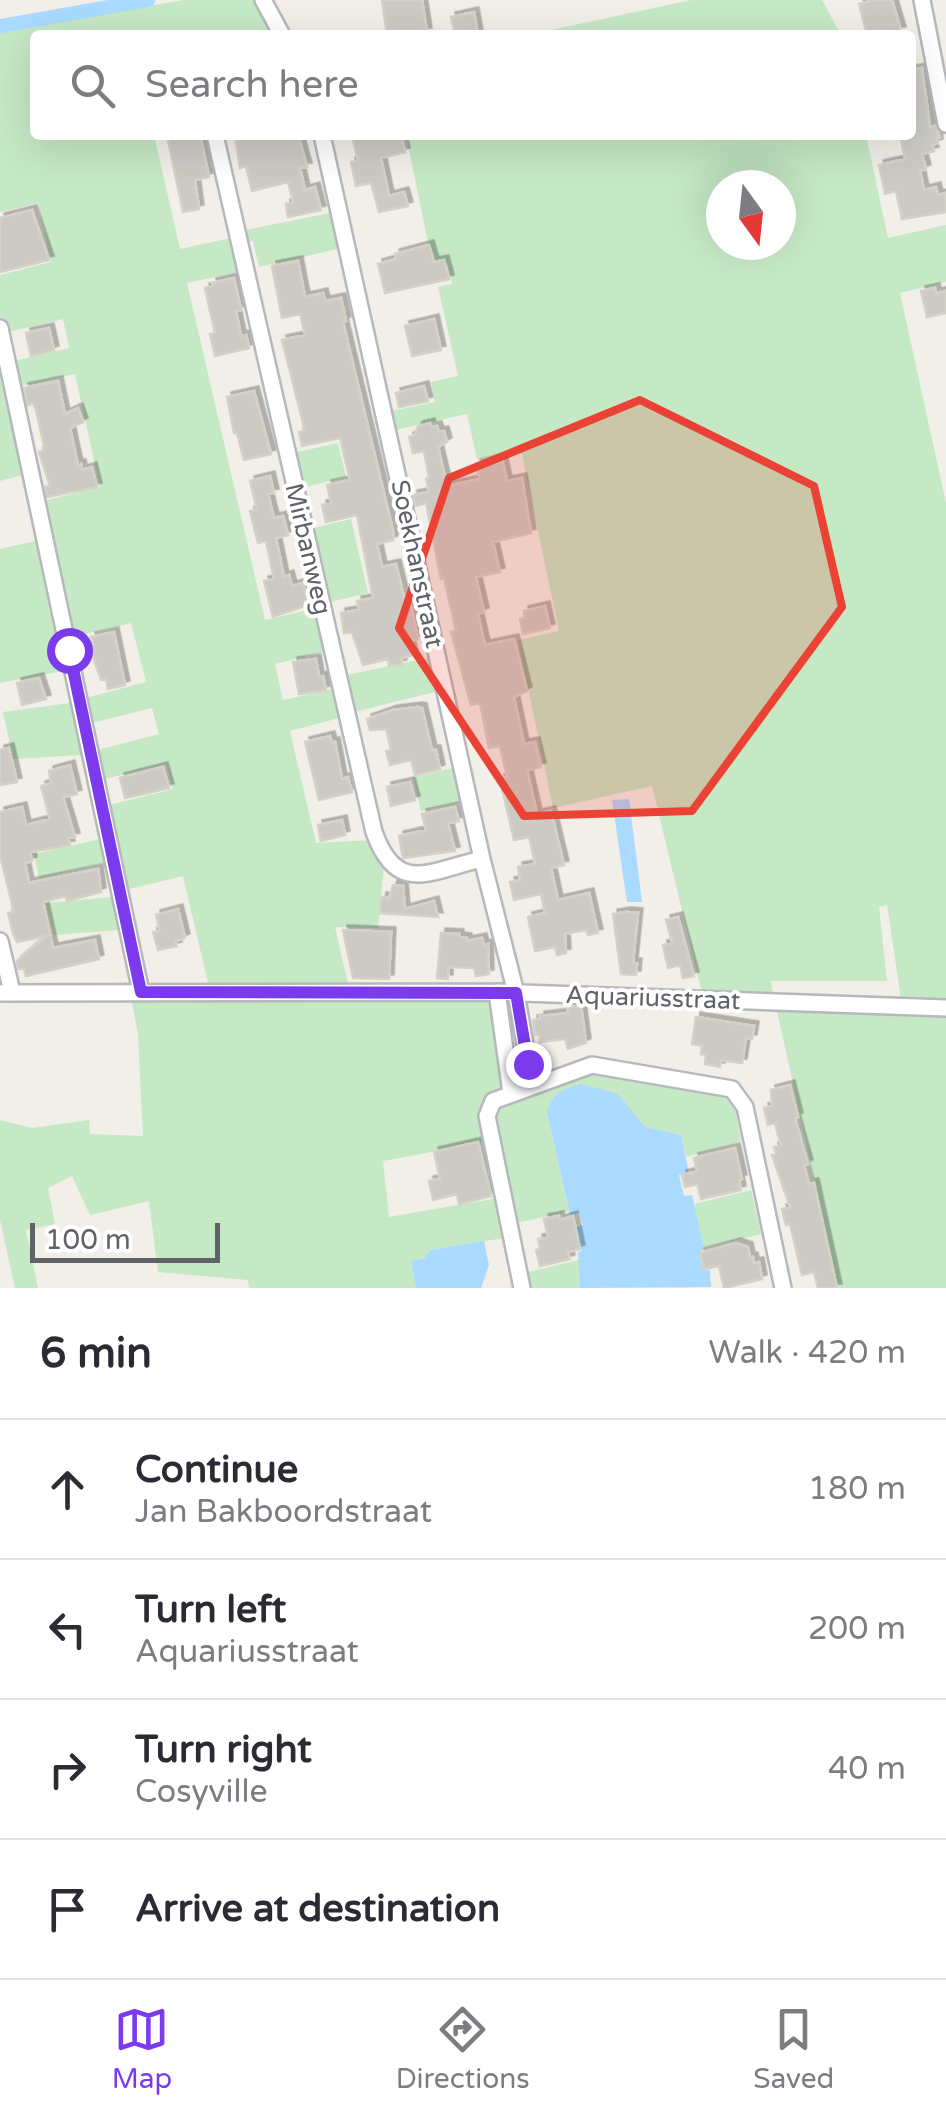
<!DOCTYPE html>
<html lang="en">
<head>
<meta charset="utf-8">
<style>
  :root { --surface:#fff; --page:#f7f7f7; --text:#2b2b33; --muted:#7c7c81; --line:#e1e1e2; --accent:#7c3aed }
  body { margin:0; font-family:"Varela Round",sans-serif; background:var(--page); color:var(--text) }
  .compass { position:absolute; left:706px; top:170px; width:90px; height:90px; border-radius:50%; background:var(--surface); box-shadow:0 10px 40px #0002; rotate:165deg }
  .scale { position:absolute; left:30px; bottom:25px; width:190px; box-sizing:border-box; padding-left:10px; border:5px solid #5f6368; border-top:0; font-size:28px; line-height:35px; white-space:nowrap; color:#5f6368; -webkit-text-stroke:8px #fff; paint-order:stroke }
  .stop { position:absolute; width:30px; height:30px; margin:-22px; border:8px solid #7c3aed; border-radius:50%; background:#fff }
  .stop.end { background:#7c3aed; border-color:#fff; box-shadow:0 2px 10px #0008 }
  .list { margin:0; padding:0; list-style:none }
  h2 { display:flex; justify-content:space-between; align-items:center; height:130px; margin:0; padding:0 40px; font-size:42px }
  h2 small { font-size:32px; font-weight:400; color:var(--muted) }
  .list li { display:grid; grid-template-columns:65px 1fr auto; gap:30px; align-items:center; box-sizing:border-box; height:140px; padding:0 40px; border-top:2px solid var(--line) }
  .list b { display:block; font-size:38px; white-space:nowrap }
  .list p { margin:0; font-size:32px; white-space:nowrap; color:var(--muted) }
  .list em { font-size:32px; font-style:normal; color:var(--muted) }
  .icon { flex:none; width:55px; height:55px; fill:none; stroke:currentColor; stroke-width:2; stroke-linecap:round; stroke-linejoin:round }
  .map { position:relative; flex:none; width:946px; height:1288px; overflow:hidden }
  .search { position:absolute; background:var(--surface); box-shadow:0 10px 40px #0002; left:30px; right:30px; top:30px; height:110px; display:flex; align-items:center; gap:25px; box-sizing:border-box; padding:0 35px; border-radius:10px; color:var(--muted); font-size:38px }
  .sheet { height:690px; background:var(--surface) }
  nav { display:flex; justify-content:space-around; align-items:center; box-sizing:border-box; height:140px; border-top:2px solid var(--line); background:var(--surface); font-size:28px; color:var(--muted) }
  nav a { display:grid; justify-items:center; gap:5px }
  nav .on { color:var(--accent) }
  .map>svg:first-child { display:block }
  .green { fill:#c5e8c5; fill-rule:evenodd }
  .water { fill:#aadaff }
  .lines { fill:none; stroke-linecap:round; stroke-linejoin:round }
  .canal { stroke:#aadaff; stroke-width:14 }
  .building { fill:#cccac5; stroke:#d6d1c6; stroke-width:2.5; filter:url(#shadow) }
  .minor-casing { stroke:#b5b8bc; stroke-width:20 }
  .minor { stroke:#fff; stroke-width:15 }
  .route { stroke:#7c3aed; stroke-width:12 }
  .marked { fill:#ea4335; fill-opacity:0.2; stroke:#ea4335; stroke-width:8; stroke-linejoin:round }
  .labels { text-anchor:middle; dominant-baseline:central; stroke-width:8; stroke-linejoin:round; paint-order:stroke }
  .street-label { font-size:25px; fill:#5f6368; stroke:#fff }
</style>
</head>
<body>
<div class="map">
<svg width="946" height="1288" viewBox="0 0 946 1288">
  <defs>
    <filter id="shadow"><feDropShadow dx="4.5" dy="-4.5" stdDeviation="0" flood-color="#0004"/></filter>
  </defs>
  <rect width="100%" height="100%" fill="#f1efe8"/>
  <path class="green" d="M184,0h74l18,35h-241v100h119l26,114 55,-12 8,34 -56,12 78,337 52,-12 10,43 -52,13 8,36 54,-12 6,29 -53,14 26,112 58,-3 10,26 -6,62 -43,-1 14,61 -140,-1 -26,-111 -62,15 -19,-84 71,-18 -7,-25 -69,17 -7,-29 69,-18 -7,-26 -68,17 -6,-25 68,-18 -15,-59 -66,16 -30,-136 65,-16 -25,-113 -64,14 -5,-25 63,-15 -6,-29 -63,15v-59l51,-13 -13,-59 -38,9v-181z
    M691,0h131l19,35h-313z
    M406,135h460l22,103 58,-13v57l-46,11 46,210v498l-45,-2 -14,-94 -8,2 8,74h-116l2,13 -71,-1 -50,-207 -99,22 -35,-168 41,-9 -38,-181 -44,9 -10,-45 -77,17 -4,-19 49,-10 -4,-20 27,-6 -20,-89 14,-3 -4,-20 -15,3zM721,185h60v60h-60z
    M335,212l7,36 -83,19 -6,-26 -9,1 -3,-11z
    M0,377l22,98 -22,6z
    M338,443l8,34 -49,12 -8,-35z
    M351,519l17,74 -42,10 -17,-74z
    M35,541l28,130 -63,12v-134z
    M432,657l7,34 -89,22 -8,-37z
    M70,703l11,52 -68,4 -10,-47z
    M457,767l8,34 -44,10 -8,-34z
    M100,839l5,24 -66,15 -5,-24z
    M113,897l6,33 -65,5 -9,-32z
    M131,997l376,2 13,87 -30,11 -5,45 -102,19 6,56 109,-19 6,40 -74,12 -5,8 -14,3 5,27h-167l-1,-8 -90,-8 -9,-71 -59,14 -18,-39 -24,12 7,36 -29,6 12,58h-23l-15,-68v-100l32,8 57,-8 1,14 53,2 -5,-101z
    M777,1011l169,4v273h-108z
    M591,1069l132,21 11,13 7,38 -55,16 -5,-22 -37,-8 -26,-33 -71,18 22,99 -56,13 -19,-114 5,-6z
    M751,1190l10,44 -58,14 -9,-44z
    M579,1260l1,28h-54l-2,-15z"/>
  <path class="water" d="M629,799l13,103h-15l-15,-102z
    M581,1084l37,10 27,33 36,8 8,38 -10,2 5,21 8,-1 12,54 -5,3 4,18h7l1,17 -131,1 -2,-36 4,-1 -8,-23 9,-3 -4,-12 -9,2 -23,-103c7,-20 14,-22 34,-28z
    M484,1241l5,24 -8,23h-65l-5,-27 14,-3 5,-8z"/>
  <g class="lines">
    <path class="canal" d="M0,26l148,-26"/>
  </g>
  <path class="building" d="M382,0h40l5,32 -40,3z
    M874,0h18l9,31 -34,4 -8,-31z
    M474,12l4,23h-23l-4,-18z
    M922,68l8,59 5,-1 5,11 -3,1 1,5 -6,2 2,6 -12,3 4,15 -6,2 4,19 12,-3 2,8 8,-2v19l-44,7 -6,-28 -11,3 -6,-29 26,-6 -5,-24h11v-65z
    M167,135h33l9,42 -14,3 4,29 -16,3z
    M235,135h63l9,32 -7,1 5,22 10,-3 6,23 -33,7 -2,-13 7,-2 -5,-20 -36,9 -6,-25 -6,2z
    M352,135h49l4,17 -24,6 8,38 15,-4 4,14 -29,6 -8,-29 -15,3 -5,-24 7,-1z
    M32,210l17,50 -49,12v-54z
    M429,245l5,17 10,-2 5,19 -64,14 -7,-29 18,-5 -1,-5z
    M298,261l7,36 18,-4 2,8 16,-3 5,23 -3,1 50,209v9l-16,4 5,23 14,-3 8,33 5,-1 9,43 -8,2 3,14 -12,3 1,6 -13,2 -1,-7 -25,6 -11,-33 -8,1 -3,-20 18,-3 -2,-9 16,-3 -16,-83 -31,7 -4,-17 9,-2 -4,-18 23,-5 -10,-42 -38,8 -3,-14 6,-1 -23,-91 23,-5 -5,-21 -18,4 -10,-52z
    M234,278l7,32 -5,1 5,25 5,-1 3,13 -34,8 -5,-22 5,-1 -10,-45 8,-2 -1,-3z
    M935,288l1,5 10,-2v22l-19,4 -6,-26z
    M434,319l7,31 -29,6 -7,-30z
    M49,328l5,22 -23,6 -5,-23z
    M58,381l7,33 13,-6 5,14 -13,6 8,37 3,-1 1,6 10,-3 5,20 -50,10 -2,-10 5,-1 -11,-34 6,-2 -9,-40 -3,-7 -5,2 -4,-17z
    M424,386l4,15 -29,6 -3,-14z
    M254,391l17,63 -27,6 -7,-27h-3l-7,-36z
    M430,423l1,4 6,-1 2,6 5,-1 3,11 -9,5 9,39 33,-7 -4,-15 26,-6 5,23 15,-3 9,55 -38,9 7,30 -24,5 8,35 -6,2 7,31 29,-6 13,52 -13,6 10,47 11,-2 6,25 -14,3 10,44 14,-3 13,54 -13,3 7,32 31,-7 9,40 -10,2 -2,-5 -21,4 1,19 -9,2 -2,-8 -20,4 -7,-34 17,-4 -4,-19 -27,6 -4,-18 10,-2 -2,-13 17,-3 -6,-27 -15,3 -14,-61 7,-2 -7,-31 -11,2 -9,-45 -9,2 -20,-73 5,-1 -12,-53 -3,1 -15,-76 -11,3 -2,-11 16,-3 -3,-13 3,-1 -5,-27 -11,2 -4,-16 6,-2 3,-9z
    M270,476l4,17 -6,1 6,24 9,-2 5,19 -12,3 8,39 5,-2 3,11 11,-3 5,22 -35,12 -9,-36 10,-2 -8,-38 -8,2 -8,-32 7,-1 -7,-29z
    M545,606l5,22 -27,6 -3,-15 6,-1 -2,-7z
    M114,632l11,53 -17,4 -2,-10 -5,1 -12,-36h4l-2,-7z
    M316,659l3,18 4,-1 3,14 -27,4 -6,-32z
    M39,678l7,21 -24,6 -5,-22z
    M418,707l4,1 10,42h4l4,19 -25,6 -4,-15 -21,5 -4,-14 5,-1 -5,-21 -16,1 -3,-11 26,-9z
    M330,736l2,7 3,-1 7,37 6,-2 4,15 -33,8 -14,-58z
    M9,748l8,34 -17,3v-35z
    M70,765l7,29 -14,3 12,40 -7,1 2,7 -40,7 2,9 -7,2 4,20 69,-14 3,23 -34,9 -1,-5 -23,6 10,46 42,-8 4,19 -73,17 -2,-7h-6l-1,-8 29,-25 -29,6 -4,-9 -5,-20 6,-1 -14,-57v-43l22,-5 4,18 24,-6 -9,-33 10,-3 -2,-12z
    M163,767l6,21 -44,10 -5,-20z
    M410,782l5,18 -24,6 -4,-19z
    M455,807l4,14 -11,2 7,28 -52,7 -4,-22 27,-6 -4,-16z
    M342,820l3,15 -24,6 -3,-16z
    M393,885l10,1 2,23 29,-8 4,16 -58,-4 2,-16 7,1z
    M178,909l7,29 -10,3 2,5 -19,4 -5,-18 7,-1 -4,-16z
    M626,912l12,1 -5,49 4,1 -1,12 -15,-1 -8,-60z
    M678,917l16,59 -11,2 -3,-13 -12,3 -5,-23 9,-2 -6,-23z
    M343,930l48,2 -2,47 -36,-1z
    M441,933l18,1v3l8,1v3l15,-3 2,7 4,-1 1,30 -13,2 -2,-8 -26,-1v12l-11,-1z
    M581,1006l5,37 -18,6 -3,-10 -25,3 -1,-7h-4l-2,-15 7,-1v-3l28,-3 -1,-6z
    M696,1017l58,9 -2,13 -6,-1 -4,25 -21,-3 -1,7 -15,-3 1,-9 -5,-1 1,-8 -10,-2z
    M790,1085l8,32 -3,1 13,46 -4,1 5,19 5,-1 23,105h-19l-4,-16 -12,3 -12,-51 -4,1 -4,-16 8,-2 -18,-52 4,-1 -2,-7 7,-1 -6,-23 -7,2 -4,-17 8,-2 -1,-16z
    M478,1142l13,54 -32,8 -2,-10 -24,6 -4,-19 11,-2 -6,-27z
    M735,1148l7,31 -3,1 2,10 -40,9 -4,-15 -12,3 -3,-12 15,-4 -3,-13z
    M559,1216l1,4 13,-4 7,33 -12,3 2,7 -30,7 -4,-16 4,-1 -2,-10 10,-2 -4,-18z
    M736,1243l12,4 2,10h3l1,6 5,-1 3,17 -38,9 -5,-22 -15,3 -4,-16z"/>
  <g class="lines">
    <defs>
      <path id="minor" d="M263,0l19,35
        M922,0l24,124
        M215,135l159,697c23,64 55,39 108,27
        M322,135l160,724 34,134 16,91
        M0,328l141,664
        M0,941l12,51
        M497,992l14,101
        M0,993l497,-1 449,16
        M522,1288l-35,-172 6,-15 99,-36 140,24 13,18 38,181"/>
    </defs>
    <use href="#minor" class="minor-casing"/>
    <use href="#minor" class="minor"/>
  </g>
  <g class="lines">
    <path class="route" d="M69,650l72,342 375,1 12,71"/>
  </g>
  <path class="marked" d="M640,400l174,86 28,121 -150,204 -168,5 -125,-188 50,-150z"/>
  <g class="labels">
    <g class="street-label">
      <text transform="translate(308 549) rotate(77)">Mirbanweg</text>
      <text transform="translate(417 564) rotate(78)">Soekhanstraat</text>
      <text transform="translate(653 998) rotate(2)">Aquariusstraat</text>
    </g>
  </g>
</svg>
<svg class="compass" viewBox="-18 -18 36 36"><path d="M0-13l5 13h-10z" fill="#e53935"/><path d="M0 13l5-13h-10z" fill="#7c7c81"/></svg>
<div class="scale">100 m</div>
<div class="stop" style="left:69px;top:650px"></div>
<div class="stop end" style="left:528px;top:1064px"></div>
<div class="search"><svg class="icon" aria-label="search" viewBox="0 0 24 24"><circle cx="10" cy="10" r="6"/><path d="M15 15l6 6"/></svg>Search here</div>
</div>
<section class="sheet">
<h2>6 min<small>Walk · 420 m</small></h2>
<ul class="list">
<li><svg class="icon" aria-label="ahead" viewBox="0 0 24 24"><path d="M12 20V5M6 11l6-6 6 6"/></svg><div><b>Continue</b><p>Jan Bakboordstraat</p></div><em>180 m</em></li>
<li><svg class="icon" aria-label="left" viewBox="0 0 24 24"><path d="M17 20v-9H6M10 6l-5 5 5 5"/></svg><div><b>Turn left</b><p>Aquariusstraat</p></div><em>200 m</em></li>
<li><svg class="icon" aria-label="right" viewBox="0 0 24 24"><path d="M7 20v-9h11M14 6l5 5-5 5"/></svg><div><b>Turn right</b><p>Cosyville</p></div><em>40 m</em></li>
<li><svg class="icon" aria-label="arrive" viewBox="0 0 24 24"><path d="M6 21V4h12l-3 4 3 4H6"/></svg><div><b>Arrive at destination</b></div></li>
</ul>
</section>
<nav>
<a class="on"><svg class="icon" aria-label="map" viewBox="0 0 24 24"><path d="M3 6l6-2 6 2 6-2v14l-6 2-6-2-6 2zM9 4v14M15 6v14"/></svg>Map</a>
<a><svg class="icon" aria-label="directions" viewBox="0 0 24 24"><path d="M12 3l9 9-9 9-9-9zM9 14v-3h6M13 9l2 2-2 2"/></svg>Directions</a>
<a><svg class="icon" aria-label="saved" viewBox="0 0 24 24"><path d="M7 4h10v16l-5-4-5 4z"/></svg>Saved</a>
</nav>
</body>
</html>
